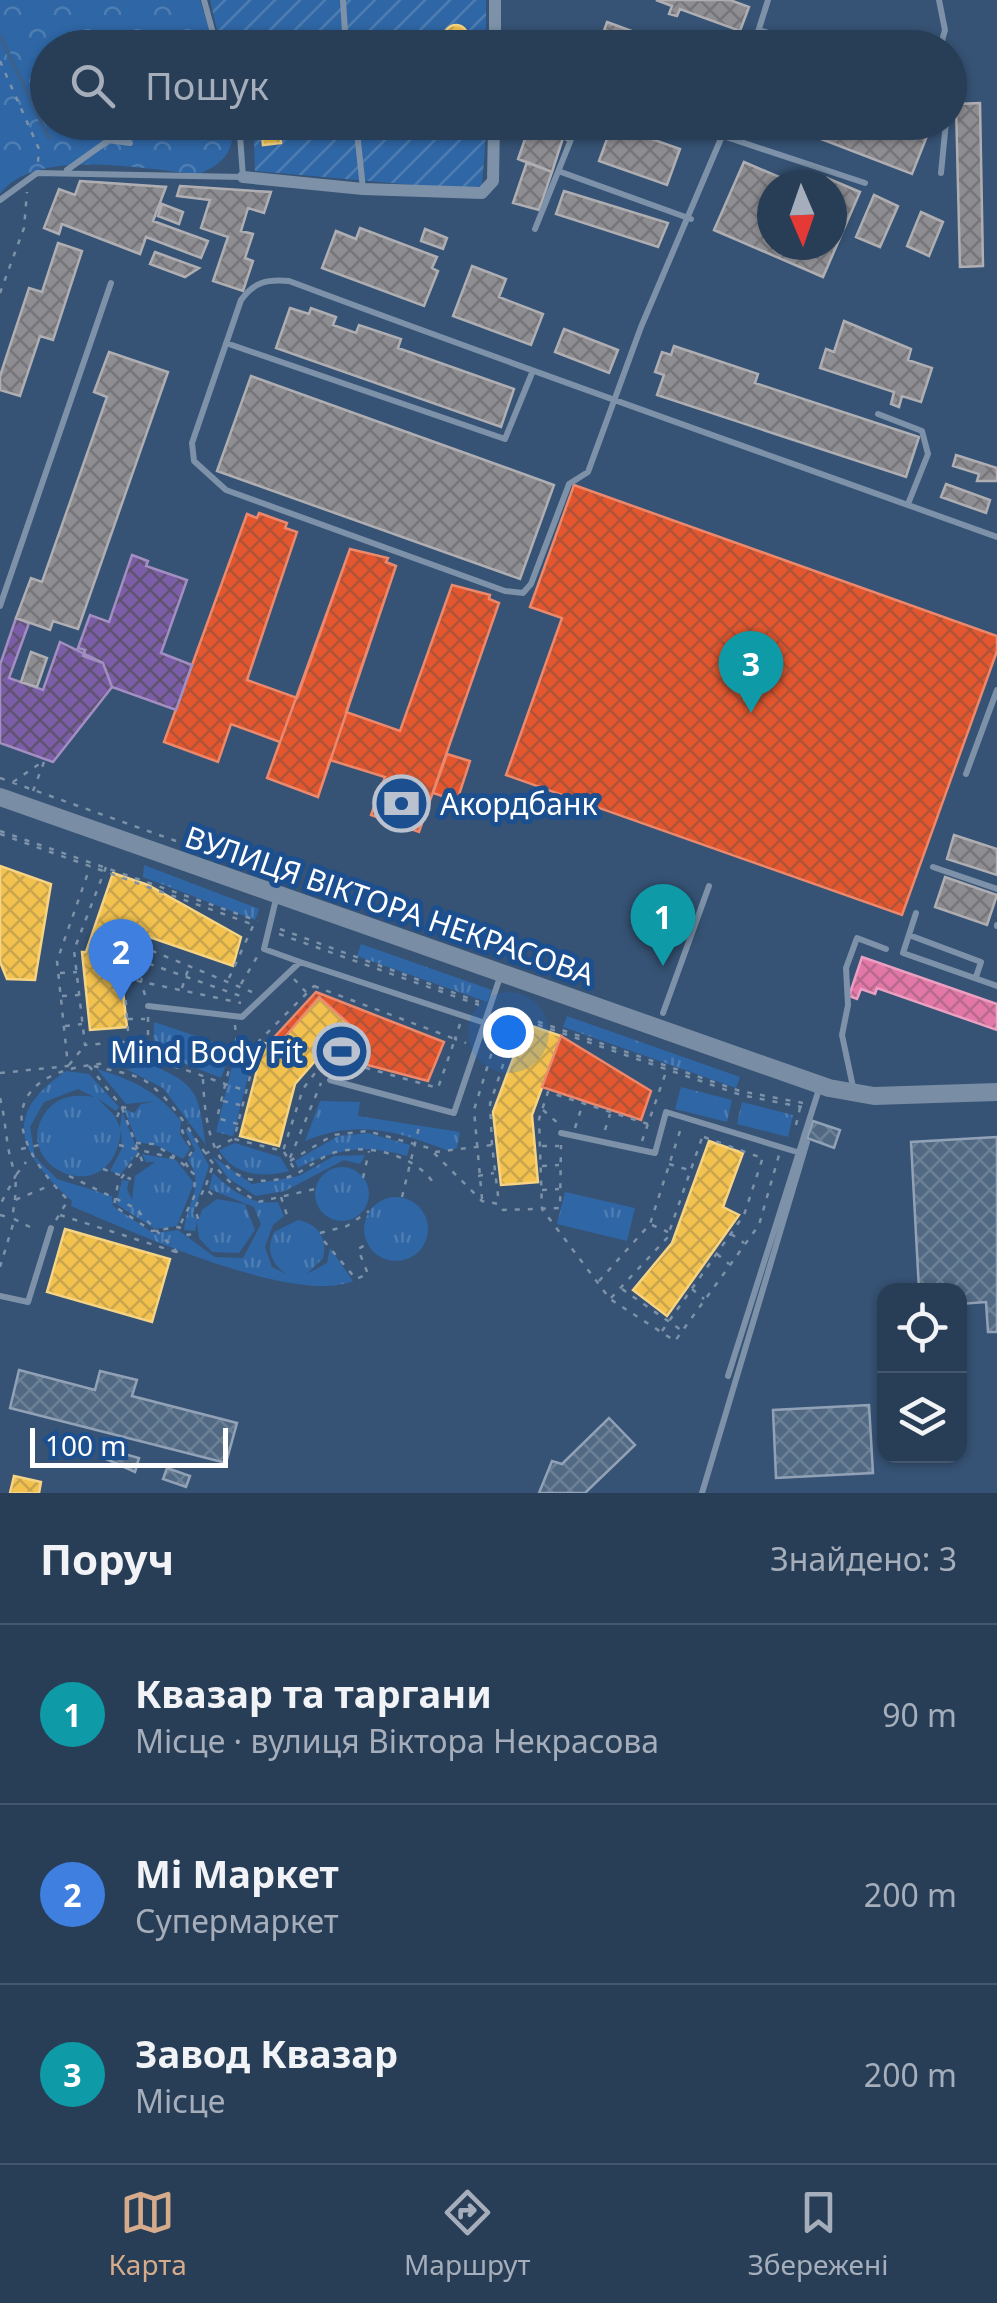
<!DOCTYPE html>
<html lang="uk">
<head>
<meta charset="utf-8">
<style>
  :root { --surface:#283e57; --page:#344961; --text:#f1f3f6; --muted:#a5aeba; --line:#44576d; --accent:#d6ab8b }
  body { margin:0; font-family:"Noto Sans",sans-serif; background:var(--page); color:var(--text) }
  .controls { position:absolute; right:30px; bottom:30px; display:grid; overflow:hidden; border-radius:20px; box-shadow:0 2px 8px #0004 }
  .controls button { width:90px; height:90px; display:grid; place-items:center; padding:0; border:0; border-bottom:2px solid var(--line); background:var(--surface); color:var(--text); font:50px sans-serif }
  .compass { position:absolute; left:757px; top:170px; width:90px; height:90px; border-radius:50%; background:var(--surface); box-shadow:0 2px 8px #0004; rotate:178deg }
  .scale { position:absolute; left:30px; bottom:25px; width:198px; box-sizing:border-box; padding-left:10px; border:5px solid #fff; border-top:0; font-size:28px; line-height:35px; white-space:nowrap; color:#fff; -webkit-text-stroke:8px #1b4f8f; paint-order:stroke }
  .you { position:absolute; left:508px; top:1032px; width:35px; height:35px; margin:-25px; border:8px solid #fff; border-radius:50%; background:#1a73e8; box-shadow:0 0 0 15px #1a73e833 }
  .badge { display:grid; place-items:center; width:65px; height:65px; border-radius:50%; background:var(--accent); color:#fff; font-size:32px; font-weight:700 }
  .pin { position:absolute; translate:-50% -82px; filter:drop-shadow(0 2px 5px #0008) }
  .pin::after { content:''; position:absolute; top:52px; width:35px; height:30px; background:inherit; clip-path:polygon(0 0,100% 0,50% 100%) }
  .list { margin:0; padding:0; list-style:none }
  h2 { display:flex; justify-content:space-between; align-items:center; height:130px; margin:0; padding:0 40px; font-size:42px }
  h2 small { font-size:32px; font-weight:400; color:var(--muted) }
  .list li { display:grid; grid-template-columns:65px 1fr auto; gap:30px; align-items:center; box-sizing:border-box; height:180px; padding:0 40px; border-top:2px solid var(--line) }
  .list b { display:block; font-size:38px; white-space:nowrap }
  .list p { margin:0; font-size:32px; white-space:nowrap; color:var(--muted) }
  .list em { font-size:32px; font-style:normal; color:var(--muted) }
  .icon { flex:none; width:55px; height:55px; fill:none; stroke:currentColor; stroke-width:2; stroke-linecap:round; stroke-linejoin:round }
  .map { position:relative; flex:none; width:997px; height:1493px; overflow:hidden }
  .search { position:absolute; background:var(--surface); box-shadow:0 2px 8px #0004; left:30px; right:30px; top:30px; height:110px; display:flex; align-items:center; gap:25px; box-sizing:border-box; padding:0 35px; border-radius:55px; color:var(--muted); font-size:38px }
  .sheet { height:670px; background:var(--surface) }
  nav { display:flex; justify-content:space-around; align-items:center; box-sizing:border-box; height:140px; border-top:2px solid var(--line); background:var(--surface); font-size:28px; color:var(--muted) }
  nav a { display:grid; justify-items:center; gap:5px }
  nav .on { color:var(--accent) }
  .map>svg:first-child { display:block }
  .grass { fill:url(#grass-tufts) }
  .forest { fill:url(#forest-crowns) }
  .garden { fill:url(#garden-furrows) }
  .homes { fill:url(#homes-cross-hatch); stroke:#f6d483; stroke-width:2.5 }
  .shops { fill:url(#shops-cross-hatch); stroke:#ec896d; stroke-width:2.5 }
  .offices { fill:url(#offices-cross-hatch); stroke:#a38ec1; stroke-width:2.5 }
  .health { fill:url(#health-cross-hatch); stroke:#eba0c2; stroke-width:2.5 }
  .industry { fill:url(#industry-cross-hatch); stroke:#afafb3; stroke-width:2.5 }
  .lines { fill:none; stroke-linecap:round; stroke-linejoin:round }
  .stream { stroke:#3b618d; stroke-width:4 }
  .building { fill:url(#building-cross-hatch); stroke:#92a2b6; stroke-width:2.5 }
  .path { stroke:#7d92a8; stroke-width:2.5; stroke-dasharray:5 8; stroke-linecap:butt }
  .lane { stroke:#7d92a8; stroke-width:6 }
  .street { stroke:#7d92a8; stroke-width:12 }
  .secondary { stroke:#798da4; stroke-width:18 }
  .labels { text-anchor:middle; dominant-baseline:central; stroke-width:10; stroke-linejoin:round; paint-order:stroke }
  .poi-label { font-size:30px; fill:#fff; stroke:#1b4f8f; text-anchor:start }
  .street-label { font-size:30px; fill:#fff; stroke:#1b4f8f }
</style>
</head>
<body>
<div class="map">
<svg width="997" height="1493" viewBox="0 0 997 1493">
  <defs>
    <pattern id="grass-tufts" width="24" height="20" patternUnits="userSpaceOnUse" patternTransform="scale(2.5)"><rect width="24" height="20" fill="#2f66a5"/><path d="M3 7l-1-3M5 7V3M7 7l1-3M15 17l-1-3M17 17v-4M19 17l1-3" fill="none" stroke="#4e7db2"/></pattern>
    <pattern id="forest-crowns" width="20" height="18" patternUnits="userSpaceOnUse" patternTransform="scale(2.5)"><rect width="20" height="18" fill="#2f66a5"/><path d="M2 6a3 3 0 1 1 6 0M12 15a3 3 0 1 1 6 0" fill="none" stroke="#4e7db2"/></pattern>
    <pattern id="garden-furrows" width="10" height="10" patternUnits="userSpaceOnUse" patternTransform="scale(2.5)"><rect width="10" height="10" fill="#2f66a5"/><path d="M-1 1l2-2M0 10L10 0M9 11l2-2" fill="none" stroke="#4e7db2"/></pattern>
    <pattern id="homes-cross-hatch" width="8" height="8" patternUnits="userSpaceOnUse" patternTransform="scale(2.5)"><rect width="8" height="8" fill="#f2c14e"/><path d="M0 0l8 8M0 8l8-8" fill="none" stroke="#c8a44e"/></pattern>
    <pattern id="shops-cross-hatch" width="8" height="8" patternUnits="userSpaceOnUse" patternTransform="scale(2.5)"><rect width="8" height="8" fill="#e4572e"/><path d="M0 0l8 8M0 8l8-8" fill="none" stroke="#af5338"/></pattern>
    <pattern id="offices-cross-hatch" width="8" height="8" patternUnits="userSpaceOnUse" patternTransform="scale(2.5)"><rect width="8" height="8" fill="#7b5ea7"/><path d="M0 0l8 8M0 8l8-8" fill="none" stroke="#5f5370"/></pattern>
    <pattern id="health-cross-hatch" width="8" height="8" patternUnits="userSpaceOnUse" patternTransform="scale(2.5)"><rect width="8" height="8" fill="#e377a8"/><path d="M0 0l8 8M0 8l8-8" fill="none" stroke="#b66a8c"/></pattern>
    <pattern id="industry-cross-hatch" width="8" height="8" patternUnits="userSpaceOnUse" patternTransform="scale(2.5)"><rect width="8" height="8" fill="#8d8d92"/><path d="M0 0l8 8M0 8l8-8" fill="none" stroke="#76767a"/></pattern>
    <pattern id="building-cross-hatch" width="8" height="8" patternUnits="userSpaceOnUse" patternTransform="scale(2.5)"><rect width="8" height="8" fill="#526984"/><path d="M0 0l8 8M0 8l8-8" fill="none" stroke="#6c8096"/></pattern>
  </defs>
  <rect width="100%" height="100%" fill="#365274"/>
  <path class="grass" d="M144,865l115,44 -4,11 -112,-43z
    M361,944l131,46 -5,12 -130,-46z
    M567,1016l173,61 -4,11 -173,-61z
    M154,1022l78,26 -11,30 -68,-27z
    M255,1049l-22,87 -17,-4 16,-66z
    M154,1066c47,20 44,31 52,79l-43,-57 -37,-19z
    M97,1069c36,11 60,22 84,52l-1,13 10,15 -7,10 -25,-13 -21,-4 -13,-33 10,4 7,-9 15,-3 -30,3z
    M66,1071l23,3 30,33 -3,4 -19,-13 18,18 5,12 2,-17 16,41 -18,23 -10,-4 12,-23 -1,-19c-7,86 -113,39 -76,-16 12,-17 30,-19 49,-16l-16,-8 -34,13 -14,25 5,30 22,22 55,17 1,10 40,27 25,-3 37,27 28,1 18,-34 -7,-17 -45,-18 4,-16c21,19 36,32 65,29l6,14 -11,9 -8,22 7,20 19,9c-19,-9 -26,-25 -17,-44l24,-12c20,4 30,18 25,38l-16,16 20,-11 3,-15 23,33c-59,25 -222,-50 -282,-75l1,-5c-53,-48 -72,-85 -6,-130z
    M681,1087l51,13 -5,22 -52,-13z
    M320,1101l40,1 -2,14 102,16 -3,16 -8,3c-51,-20 -92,-32 -144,-10z
    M742,1102l51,13 -5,22 -51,-13z
    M189,1128l20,38 -16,48 5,7 4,-11 15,-11 28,5 10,26 -16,23 -27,-1 -13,-14 -2,-16 -2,9 -11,-1c2,-27 22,-45 4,-70l7,-10 -10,-20z
    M368,1133l42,12 -3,11c-42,-12 -70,-8 -109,12l-3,-7 43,-25z
    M235,1143l45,14 9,14c-25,7 -56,5 -70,-21z
    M142,1154l34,6 18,23 -17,43 -22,3 -39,-25 6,-24 7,1 -2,8 5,11 3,-24 20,-14h-9z
    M365,1155l-5,9 -16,-4 -59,31 -29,5 -28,-18 -16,-22 40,28 47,-8 35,-20z
    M315 1194a27 27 0 1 1 54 0a27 27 0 1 1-54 0Z
    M565,1192l70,16 -8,33 -70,-17z
    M364 1229a32 32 0 1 1 64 0a32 32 0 1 1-64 0Z"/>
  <path class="forest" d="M0,0h200l14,47 -166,1v74l186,1c0,27 -10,42 -36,51 -52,-4 -163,-28 -198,20z"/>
  <path class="garden" d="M210,0h276v47h-265z
    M246,123h241l-5,62 -12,5 -215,-19 -1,-31z"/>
  <path class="homes" d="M444 37a12 12 0 1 1 24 0a12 12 0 1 1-24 0Z
    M279,125l2,18 -18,2 -2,-18z
    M0,866l51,18 -16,96 -28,-1 -7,-17z
    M113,873l35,12 93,52 -8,29 -101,-35 -12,33 7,63 -37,3 -8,-78h4z
    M319,997l29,26 -53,61 -16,62 -39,-10 24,-93 13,3z
    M526,1024l35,12 -29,79 6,67 -37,3 -8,-73z
    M709,1141l34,12 -20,54 16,8 -72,101 -34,-26 39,-47z
    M65,1229l105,30 -18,63 -105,-30z
    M14,1476l27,6 -2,11h-29z"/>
  <path class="shops" d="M574,485l423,151v15l-95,264 -396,-140 56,-157 -32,-11z
    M259,513l28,10 -2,5 12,4 -50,148 50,18 53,-149 38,9 -2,4 10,4 -50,146 54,19 52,-146 38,10 -1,4 10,4 -80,229 -48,-17 14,-38 -55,-17 -12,37 -51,-19 13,-36 -49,-18 -13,38 -54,-20 83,-228 10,4z
    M350,549l38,9 -2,4 10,4 -78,231 -51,-19z
    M447,754l23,7 -13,40 -24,-8z
    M316,992l128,50 -16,39 -106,-28 26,-30 -29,-26 -42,49 -9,-2z
    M561,1036l90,55 -10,29 -99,-33z"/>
  <path class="offices" d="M132,555l16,6 -2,5 41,14 -26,73 31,12 -16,45 -64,-23 -9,-24 -20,-7 2,-6 -7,-2 12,-33 19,7z
    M16,618l13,5 -20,55 34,12 17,-48 43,21 9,24 -59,75 -53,-19v-78z"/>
  <path class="health" d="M862,957l135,47v26l-120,-42 -2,6 -14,-5 -4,10 -8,-3z"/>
  <path class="industry" d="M656,0h74l19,7 -9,24 -60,-22 -3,7 -8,-2 3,-8z
    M607,22l71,26h-80z
    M980,103l3,163 -23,1 -4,-163z
    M531,122h35l-1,9 7,2 -2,8 -7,-3 -11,34 -34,-13z
    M777,122h130l22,9 -17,43z
    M612,125l68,24 -13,36 -68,-24z
    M527,162l25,10 -13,38 -26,-7z
    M744,162l54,23h-26v60h60v-60h-8l3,-7 33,14 -37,85 -109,-47z
    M80,181l86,6 -13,34 55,20 -7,17 -55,-21 -6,17 -78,-30 -3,10 -15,-6 15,-39 16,6z
    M180,186l91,6 -7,21 -16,-5 -7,23 12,3 -8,24 8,3 -10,30 -30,-10 15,-44 -27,-9 9,-28 -33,-4z
    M564,191l104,32 -10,24 -102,-33z
    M874,195l24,11 -18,41 -24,-10z
    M162,204l21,8 -4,12 -21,-8z
    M921,212l22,10 -14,34 -22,-10z
    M360,228l77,29 -5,11 6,3 -14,35 -102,-38 14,-37 20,8z
    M425,229l22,9 -4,11 -22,-8z
    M58,243l24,8 -29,89 -13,-4 -20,60 -20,-6v-14l29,-88 13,4z
    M155,252l44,16 -14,9 -35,-13z
    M472,266l34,13 -7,18 44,17 -12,31 -78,-29z
    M290,308l19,6 2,-6 25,9 -3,8 23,8 3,-8 42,14 -3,9 116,41 -13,38 -225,-79z
    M844,321l67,28 -3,11 24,8 -11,34 -19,-6 -3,11 -8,-3 3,-12 -74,-24 6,-19 8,3z
    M564,329l54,21 -9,23 -54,-21z
    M674,346l84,28 -3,9 164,54 -13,40 -249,-82 7,-20 -9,-3 7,-20 9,3z
    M109,352l59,20 -90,257 -25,-8 -3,9 -34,-12 15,-40 11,4 65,-185 -13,-5z
    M251,376l303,109 -34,94 -303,-108z
    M956,455l41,13v13h-20l2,-7 -26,-8z
    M946,484l44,16 -4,13 -45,-16z
    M31,652l16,6 -10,29 -16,-5z
    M954,835l43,14v26l-50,-16z
    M945,877l52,18 -10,30 -52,-18z"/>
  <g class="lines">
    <path class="stream" d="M0,36l49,102"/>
  </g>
  <path class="building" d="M813,1121l27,9 -6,18 -27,-10z
    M997,1137v195h-9l-2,-30 -26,2v-14h-41l-8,-148z
    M19,1370l76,20 5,-19 37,9 -5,16 105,27 -11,40 -216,-55z
    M869,1405l4,68 -97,5 -3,-68z
    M609,1418l26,27 -50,48h-46l13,-32 10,3z
    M107,1449l32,9 -4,14 -31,-14z
    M167,1468l23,8 -4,11 -23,-8z"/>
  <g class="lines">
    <path class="path" d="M0,61l39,88 -1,13
      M0,293l24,-65 3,-36
      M0,778l243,87
      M13,782l32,-22
      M33,791l11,-29
      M0,831l258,90
      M0,834l257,92
      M106,867l-32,83 11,95 39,-3 23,18
      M280,929l199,73
      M279,934l200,71
      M145,960l5,-10 102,42
      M60,973l17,-1
      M124,978l117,25
      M229,978l24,-52
      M294,979l12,13
      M241,984l16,-27
      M314,986l141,53 -17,49 -111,-31 -24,32 -20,62 -49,-12 25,-98z
      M182,988l7,-21
      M145,995l-4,-13 3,-20 102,36
      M62,996l17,-1
      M501,1009l239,82 63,12
      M501,1012l240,83 61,12
      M148,1017v42
      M128,1019h17
      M460,1024l-5,15 11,4
      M235,1025l3,32
      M65,1026l17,-2
      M129,1044l-5,-66 8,-37 15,8
      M69,1065l16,-20
      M89,1066l33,41 12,3
      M94,1066c16,5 40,7 53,16 49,38 53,88 111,120l57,-13
      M0,1073l68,-7 -11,-105 33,-94
      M203,1079c2,51 11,116 82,99 17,-4 31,-19 48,-25 31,-10 80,1 99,28
      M0,1098c7,26 5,51 16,77l-16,30
      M223,1101l17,4
      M122,1108l22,58
      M543,1110l17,15
      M117,1117l4,-9
      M238,1124l-21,-6 13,-53 28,-23
      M648,1124l-100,-32 -9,27 3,90 68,90 65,42 84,-116 20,-70
      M796,1125l4,-17
      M575,1128l8,-25
      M605,1130l5,-16
      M704,1137l58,21
      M642,1141l25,-72
      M136,1143l17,1 22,13
      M119,1145l58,14 18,16 -1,22 -14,28
      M492,1145l-2,-41 29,-87
      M542,1146h17
      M21,1149l18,-4
      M284,1152l11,18
      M435,1152l57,-7 7,59
      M139,1153l-21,30 -4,23 38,25 27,-4 9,8 10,-3
      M205,1154l28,-15
      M290,1158l31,-75
      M290,1161l43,-26 34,-4 62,17 53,53 17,3 4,6 57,-2 1,-63
      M669,1164l20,6
      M542,1166l17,-1
      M188,1167l-3,-5 8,-12 -11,-19 6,-8
      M212,1168l-7,20 12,11
      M103,1169l28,10
      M69,1176l66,32 43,45
      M478,1176l16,-3
      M363,1178l6,-27
      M542,1190l17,-1
      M281,1197l8,24
      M402,1197l18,-74
      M482,1199l-8,-89 30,-97
      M15,1200l1,-25 10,-13
      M0,1215l12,3
      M60,1215l116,37
      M198,1219l-3,-11 9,-19
      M56,1220l12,-20c-68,-68 -67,-130 42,-137 13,-1 27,-4 39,-2 32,4 65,21 96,29
      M652,1225l16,7
      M30,1227l-18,-9 3,-18 34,-14
      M320,1233l27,-7 22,-15
      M731,1234l13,9
      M324,1241l32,38 12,-5 -10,-25 9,-5
      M717,1254l12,10
      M0,1267l14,-46
      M599,1281l51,-57 31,-96
      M622,1289l59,41
      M692,1289l12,10
      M611,1298l56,-60 36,-103
      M662,1331l82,-116 20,-61"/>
    <path class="lane" d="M204,0l13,48
      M343,0l3,48
      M939,0l6,30 -5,18
      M759,30l55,18
      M753,48l15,-48
      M356,122l7,67
      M728,122l-87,205 -53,145 -19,12 -38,100 -8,9 -18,-2 -279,-101 -32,-29 -2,-18 49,-143c13,-18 26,-21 48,-19 235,88 472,171 708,256
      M723,136l142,47
      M67,170l42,-30 21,3
      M561,172l130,47
      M941,173l5,-51
      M0,200l37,-27 206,4 -4,-55
      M535,229l39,-97
      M226,343l279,96 27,-66
      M878,414l44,17 6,23 -20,50
      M0,606l111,-323
      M966,774l31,-84
      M933,867l64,22
      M277,895l-13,54 36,13
      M916,913l-13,40 94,33
      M997,926v-1
      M909,935l72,27 -5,15
      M148,1006l94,11 58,-55 185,61
      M663,1013l46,-127
      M330,1080l124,33 47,-139
      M853,1087l-11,-52 6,-30 -2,-37 11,-30 29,11
      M561,1133l94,20 11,-41 131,40
      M0,1296l28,6 23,-74
      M728,1376l92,-290
      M702,1493l105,-351"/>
    <path class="street" d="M495,48v-48
      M243,177l120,12 119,4 11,-12 1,-59"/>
    <path class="secondary" d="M0,797l829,291 45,8 123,-4"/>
  </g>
  <defs>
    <symbol id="bank-ring" viewBox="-11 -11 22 22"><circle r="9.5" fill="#1b4f8f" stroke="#b9c2ce" stroke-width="1.5"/><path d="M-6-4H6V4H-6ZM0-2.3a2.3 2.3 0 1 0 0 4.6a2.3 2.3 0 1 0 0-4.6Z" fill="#b9c2ce"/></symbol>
    <symbol id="stadium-ring" viewBox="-11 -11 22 22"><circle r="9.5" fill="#1b4f8f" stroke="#b9c2ce" stroke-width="1.5"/><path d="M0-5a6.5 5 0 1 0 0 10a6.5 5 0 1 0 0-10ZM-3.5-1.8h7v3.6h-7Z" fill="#b9c2ce"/></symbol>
  </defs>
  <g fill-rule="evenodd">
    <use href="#bank-ring" x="370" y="772" width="63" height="63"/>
    <use href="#stadium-ring" x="310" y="1020" width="63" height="63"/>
  </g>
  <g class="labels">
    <g class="poi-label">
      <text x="440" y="803">Акордбанк</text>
      <text x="303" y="1051" text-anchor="end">Mind Body Fit</text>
    </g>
    <g class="street-label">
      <text transform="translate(390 905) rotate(19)">ВУЛИЦЯ ВІКТОРА НЕКРАСОВА</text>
    </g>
  </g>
</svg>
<div class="controls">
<button><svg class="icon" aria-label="locate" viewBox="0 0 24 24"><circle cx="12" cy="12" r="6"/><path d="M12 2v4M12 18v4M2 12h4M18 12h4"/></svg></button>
<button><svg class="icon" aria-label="layers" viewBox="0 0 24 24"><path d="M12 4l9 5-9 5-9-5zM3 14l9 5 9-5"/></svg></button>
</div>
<svg class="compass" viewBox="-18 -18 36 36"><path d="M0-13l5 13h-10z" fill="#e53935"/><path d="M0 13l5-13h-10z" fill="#a5aeba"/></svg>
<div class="scale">100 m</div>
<div class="you"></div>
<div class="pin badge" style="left:663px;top:966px;background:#0f9aa8">1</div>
<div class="pin badge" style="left:121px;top:1001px;background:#3f7fe0">2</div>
<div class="pin badge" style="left:751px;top:713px;background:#0f9aa8">3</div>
<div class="search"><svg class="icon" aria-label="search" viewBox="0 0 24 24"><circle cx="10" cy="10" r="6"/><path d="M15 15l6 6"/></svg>Пошук</div>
</div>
<section class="sheet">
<h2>Поруч<small>Знайдено: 3</small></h2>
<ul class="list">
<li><span class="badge" style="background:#0f9aa8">1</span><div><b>Квазар та таргани</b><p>Місце · вулиця Віктора Некрасова</p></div><em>90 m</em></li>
<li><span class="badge" style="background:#3f7fe0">2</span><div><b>Мі Маркет</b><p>Супермаркет</p></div><em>200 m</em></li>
<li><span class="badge" style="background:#0f9aa8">3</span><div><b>Завод Квазар</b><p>Місце</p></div><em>200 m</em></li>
</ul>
</section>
<nav>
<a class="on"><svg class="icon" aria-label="map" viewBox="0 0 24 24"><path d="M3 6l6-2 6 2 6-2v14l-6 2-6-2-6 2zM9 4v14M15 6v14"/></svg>Карта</a>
<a><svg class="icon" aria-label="directions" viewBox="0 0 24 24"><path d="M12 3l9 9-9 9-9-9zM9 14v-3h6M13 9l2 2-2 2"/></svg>Маршрут</a>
<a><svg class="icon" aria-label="saved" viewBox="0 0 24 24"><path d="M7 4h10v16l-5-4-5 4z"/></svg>Збережені</a>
</nav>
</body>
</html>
